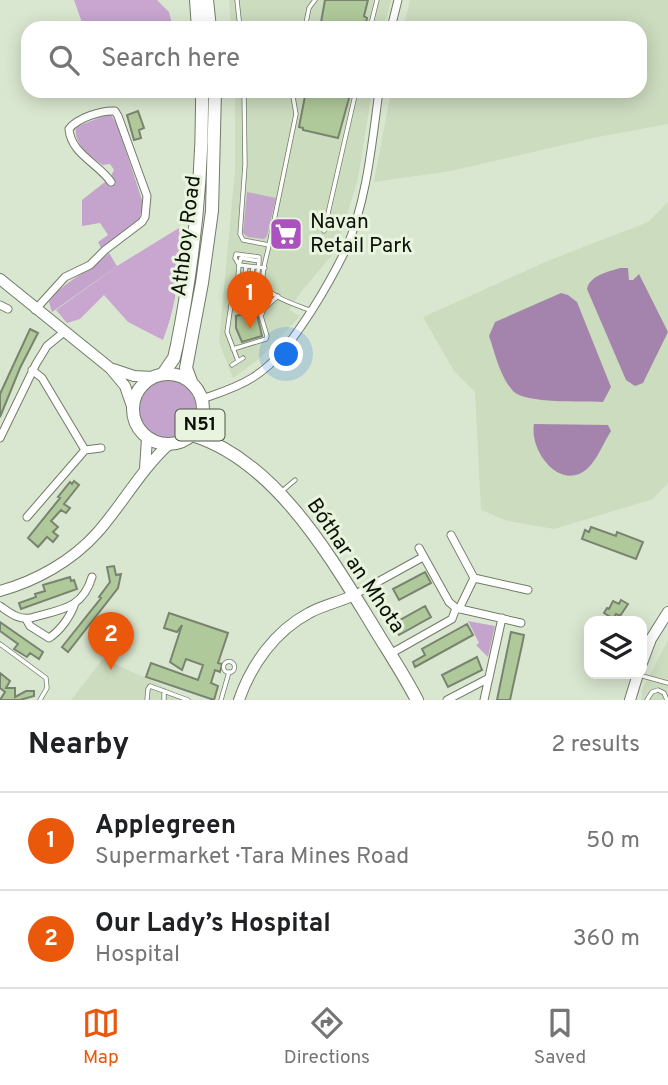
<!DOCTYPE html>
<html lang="en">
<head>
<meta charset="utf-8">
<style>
  :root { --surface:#fff; --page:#f2f2f2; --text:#202124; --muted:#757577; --line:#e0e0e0; --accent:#ea580c }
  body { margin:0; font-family:Overpass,sans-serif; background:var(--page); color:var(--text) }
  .controls { position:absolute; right:21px; bottom:21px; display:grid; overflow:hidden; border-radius:14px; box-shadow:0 4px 18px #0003 }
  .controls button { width:63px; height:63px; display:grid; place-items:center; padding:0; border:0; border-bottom:2px solid var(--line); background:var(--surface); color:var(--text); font:35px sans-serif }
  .you { position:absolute; left:287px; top:355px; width:24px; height:24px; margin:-18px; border:5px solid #fff; border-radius:50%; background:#1a73e8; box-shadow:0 0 0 10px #1a73e833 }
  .badge { display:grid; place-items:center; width:46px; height:46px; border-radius:50%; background:var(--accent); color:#fff; font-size:23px; font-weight:700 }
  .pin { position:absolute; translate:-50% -58px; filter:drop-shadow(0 2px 4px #0008) }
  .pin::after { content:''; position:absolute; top:37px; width:24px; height:21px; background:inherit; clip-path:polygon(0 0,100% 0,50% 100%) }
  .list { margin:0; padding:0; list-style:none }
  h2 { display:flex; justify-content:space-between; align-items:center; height:91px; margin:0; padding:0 28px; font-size:30px }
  h2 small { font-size:23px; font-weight:400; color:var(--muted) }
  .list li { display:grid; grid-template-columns:46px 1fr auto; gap:21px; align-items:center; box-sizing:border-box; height:98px; padding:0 28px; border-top:2px solid var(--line) }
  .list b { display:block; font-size:26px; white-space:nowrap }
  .list p { margin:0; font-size:23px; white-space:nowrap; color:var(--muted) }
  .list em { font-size:23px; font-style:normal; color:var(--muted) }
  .icon { flex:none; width:38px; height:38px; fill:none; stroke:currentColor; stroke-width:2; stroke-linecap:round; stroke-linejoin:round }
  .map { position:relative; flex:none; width:668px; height:700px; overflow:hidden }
  .search { position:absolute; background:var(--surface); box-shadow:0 4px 18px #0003; left:21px; right:21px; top:21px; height:77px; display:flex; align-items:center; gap:18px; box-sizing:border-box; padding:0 24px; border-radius:21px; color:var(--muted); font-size:26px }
  .sheet { height:287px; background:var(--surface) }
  nav { display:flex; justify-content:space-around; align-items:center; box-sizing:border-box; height:98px; border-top:2px solid var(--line); background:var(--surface); font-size:19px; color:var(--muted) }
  nav a { display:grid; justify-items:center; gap:4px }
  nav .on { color:var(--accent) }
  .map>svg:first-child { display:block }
  .built { fill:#ccdcbf }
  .green { fill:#c4a4cc }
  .forest { fill:#c8a6d0 }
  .water { fill:#a484ac }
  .building { fill:#b0c99a; stroke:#798470; stroke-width:2 }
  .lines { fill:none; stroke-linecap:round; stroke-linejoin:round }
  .lane-casing { stroke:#717c67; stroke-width:5 }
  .street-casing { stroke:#717c67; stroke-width:9 }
  .secondary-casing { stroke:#717c67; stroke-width:12 }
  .primary-casing { stroke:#717c67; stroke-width:14 }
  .lane { stroke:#fff; stroke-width:3.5 }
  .street { stroke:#fff; stroke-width:7 }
  .secondary { stroke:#fff; stroke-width:10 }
  .primary { stroke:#fff; stroke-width:12 }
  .labels { text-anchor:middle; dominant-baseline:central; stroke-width:6; stroke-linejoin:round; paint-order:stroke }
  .shield { fill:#e8f4dd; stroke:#4e5448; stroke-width:2 }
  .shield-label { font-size:19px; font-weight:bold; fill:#0c1008 }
  .poi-label { font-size:21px; fill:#0c1008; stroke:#e8f4dd; text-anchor:start }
  .street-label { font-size:21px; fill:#0c1008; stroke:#e8f4dd }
</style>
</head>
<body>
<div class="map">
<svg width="668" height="700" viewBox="0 0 668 700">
  <rect width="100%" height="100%" fill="#dae7d0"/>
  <path class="built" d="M229,0h162l-7,28h-153z
    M410,0h258v124l-70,13 -147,34 -77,11 17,-91h249v-63h-237z
    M235,91h137l-14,88 -22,71 -35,42 -12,18 11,6 -41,43 -26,19 -14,-36 16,-172z
    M668,202v281l-15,16 -99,30 -46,-8 -27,-11 -6,-118 -21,-21 -31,-54 127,-57 98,-38z
    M668,640v60h-27l2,-12z
    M103,659l50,22 36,19h-118z"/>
  <path class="green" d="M106,115h5l6,9 26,79 -4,17 -38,28 -3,-6 10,-7 -8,-12 -18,3v-26l28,-22 4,-8 -4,-6 -7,1c-13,-9 -30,-21 -27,-38z
    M247,192l29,6 -9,38 -3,3 -16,-2 -5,-4z
    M109,253l8,13 -65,46 -3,-10c15,-22 41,-30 60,-49z
    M138 409a29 29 0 1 1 58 0a29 29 0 1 1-58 0Z
    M468,621l27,5 -7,31 -12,-12 3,-2z"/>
  <path class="forest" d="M74,0h83l12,12 4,16h-89z
    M179,228c2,39 -2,76 -16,112l-35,-18 -24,-27 -24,24 -13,4 -11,-13 61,-44z"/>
  <path class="water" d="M620,268h8l1,12h4l6,-6 29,58 -25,51 -8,3 -9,-6 -39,-91c3,-14 21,-17 33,-21z
    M561,293l7,2 9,7 34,85 -8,15c-19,-1 -78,2 -90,-11 -13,-14 -18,-38 -24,-55l6,-14z
    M534,424l74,1 3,6c-7,11 -14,29 -24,38 -27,23 -58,-18 -53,-45z"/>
  <path class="building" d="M325,0h43l-4,16 3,2 -2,10h-45z
    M306,91h45l-13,47 -35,-8v-2l-4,-1z
    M138,111l6,17 -5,2 2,8 -7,2 -7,-25z
    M256,310l6,26 -20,6 -6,-14v-12z
    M30,329l8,4 -18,35 -20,49v-23z
    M74,481l5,4 -15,19 6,4 -4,5 -5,-3 -10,11 7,6 -5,5 5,4 -5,6 -6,-5 -9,10 -10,-9 32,-40 -2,-1 12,-15 2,2z
    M591,527l25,9 1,-4 26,10 -7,17 -54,-20 3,-9 4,2z
    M114,566l2,9 5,-1 -3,14 -50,64 -6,-5 39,-49 -2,-1 11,-15 -3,-15z
    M425,572l6,11 -32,17 -6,-11z
    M70,577l1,4 3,-1 3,9 -56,20 -2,-6 17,-6 -1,-3 10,-3 -2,-6z
    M621,600l7,4 -8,12 -4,-2 -4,7 -5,-2 2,-3 -5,-3 3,-5 2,1 4,-8 6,3z
    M425,606l6,11 -32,18 -6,-11z
    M169,613l59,20 -10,30 4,1 -2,8 -5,-2 -4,13 7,3 -4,14 -68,-23 5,-14 47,17 5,-15 -17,-6 -4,11 -12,-8 12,-37 -5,7 -13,-4z
    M0,622l43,30 -4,7 -9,-6 -3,4 -13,-8 4,-5 -18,-13z
    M467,624l6,11 -58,32 -2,-5 12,-7 -3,-6z
    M511,632l13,3 -2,10 -12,55h-13z
    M477,657l5,13 -34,17 -6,-12z
    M0,673l10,8 -4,7h9v9l11,-6h8v5l-14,4h-20l5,-8 -5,-4z"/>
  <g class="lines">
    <defs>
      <path id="lane" d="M237,0l3,28
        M305,28l4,-20 6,-8
        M370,28l7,-28
        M244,91l1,74 -5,69 3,6 26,5c-2,11 -7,24 -6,35 1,16 34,25 46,30
        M324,231l32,-140
        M269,245l27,-131 -4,-23
        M236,301l26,4 2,4 14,-13
        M242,302l4,-36
        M248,302l5,-35
        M255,303l4,-42 -18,-3 -2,7 -4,-7 1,-4 23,3v4
        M233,349l33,-10 1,-3 -6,-20 3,-7
        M238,361l-11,-29 4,-27 5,-4 3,-36 26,3
        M232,365l11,-7
        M281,492l14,-12
        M0,644l46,34 1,10 -7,12
        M223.5 667a5.5 5.5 0 1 1 11 0a5.5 5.5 0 1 1-11 0Z
        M639,675l29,8
        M147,700l1,-11 2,-3 38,14
        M164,700v-9
        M221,700l8,-28
        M647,700l5,-8 6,-2 6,3 3,7"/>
      <path id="street" d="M391,28l7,-28
        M0,305l8,4
        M35,310l30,-33 25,-12 15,-15 37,-28 3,-5 2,-21 -29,-80 -3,-5c-13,-1 -38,7 -46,18 2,25 29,34 42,53
        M32,370l10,8 43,72
        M202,399c17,-6 34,-11 50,-21 26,-16 43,-42 60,-68 12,-19 24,-40 34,-61 21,-49 26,-106 33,-158
        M0,438l36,-74 11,-18 17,-14
        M27,517l58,-67 16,-2
        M451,535l23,43
        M419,548l30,54 7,6
        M354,595l69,-38
        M0,606c10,7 18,14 31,12 29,-9 51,-8 61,-41
        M459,609l15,-31 54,12
        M26,619l4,7 19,12c11,-7 22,-22 26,-35
        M390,654l62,-35 4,-11 65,15
        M447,700l42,-22
        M484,700l18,-82"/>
      <path id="secondary" d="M0,279l110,89 15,18 8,23
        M113,369l21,7 19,1
        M145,469l2,-31
        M0,591c36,-10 72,-30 97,-58 25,-28 43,-62 71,-88
        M642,663l9,-24 17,-27
        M239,700c12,-35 36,-69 70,-87 14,-8 31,-11 45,-18
        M630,700l8,-26"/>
      <path id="primary" d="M196,0l2,28
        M207,0l3,28
        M133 409a35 35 0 1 1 70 0a35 35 0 1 1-70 0Z
        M163,374l11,-16 3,-13c17,-85 26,-167 25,-254
        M192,384l-6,-16 16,-85 10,-72 3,-120
        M192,435c82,25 136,118 178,186 16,27 33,52 47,79"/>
    </defs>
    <use href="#lane" class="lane-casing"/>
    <use href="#street" class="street-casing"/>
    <use href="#secondary" class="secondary-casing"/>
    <use href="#primary" class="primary-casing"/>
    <use href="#lane" class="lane"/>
    <use href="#street" class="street"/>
    <use href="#secondary" class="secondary"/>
    <use href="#primary" class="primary"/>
  </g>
  <defs>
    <symbol id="supermarket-square" viewBox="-11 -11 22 22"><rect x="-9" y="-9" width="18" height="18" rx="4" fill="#ab52bf" stroke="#e8f4dd"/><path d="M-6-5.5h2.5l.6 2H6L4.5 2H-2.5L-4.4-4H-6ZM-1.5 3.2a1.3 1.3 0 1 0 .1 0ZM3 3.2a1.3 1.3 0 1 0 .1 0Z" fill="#fff"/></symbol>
  </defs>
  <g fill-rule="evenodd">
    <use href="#supermarket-square" x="267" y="215" width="38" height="38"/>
  </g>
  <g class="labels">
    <rect class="shield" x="175.5" y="409.5" width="49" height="31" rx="5"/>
    <g class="shield-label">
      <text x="200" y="425">N51</text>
    </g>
    <g class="poi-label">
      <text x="310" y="222">Navan<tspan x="310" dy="24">Retail Park</tspan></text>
    </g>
    <g class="street-label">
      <text transform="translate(187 236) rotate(-83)">Athboy Road</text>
      <text transform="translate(355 566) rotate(56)">Bóthar an Mhota</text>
    </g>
  </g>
</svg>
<div class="controls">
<button><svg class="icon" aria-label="layers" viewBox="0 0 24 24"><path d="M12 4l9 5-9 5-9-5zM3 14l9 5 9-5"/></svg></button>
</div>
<div class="you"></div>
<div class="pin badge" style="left:250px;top:329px">1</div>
<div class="pin badge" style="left:111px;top:670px">2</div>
<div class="search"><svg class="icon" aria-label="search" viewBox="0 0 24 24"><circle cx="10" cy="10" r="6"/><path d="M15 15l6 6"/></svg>Search here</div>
</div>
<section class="sheet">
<h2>Nearby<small>2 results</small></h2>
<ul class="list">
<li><span class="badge">1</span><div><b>Applegreen</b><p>Supermarket · Tara Mines Road</p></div><em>50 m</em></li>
<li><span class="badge">2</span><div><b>Our Lady’s Hospital</b><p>Hospital</p></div><em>360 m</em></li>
</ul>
</section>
<nav>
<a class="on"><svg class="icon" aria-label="map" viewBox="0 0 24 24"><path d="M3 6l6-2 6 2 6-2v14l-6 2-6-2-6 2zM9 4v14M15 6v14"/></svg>Map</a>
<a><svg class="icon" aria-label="directions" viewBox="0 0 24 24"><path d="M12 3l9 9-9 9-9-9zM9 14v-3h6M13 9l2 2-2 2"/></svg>Directions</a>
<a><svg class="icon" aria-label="saved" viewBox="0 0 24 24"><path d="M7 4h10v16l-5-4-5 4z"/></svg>Saved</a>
</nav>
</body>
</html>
